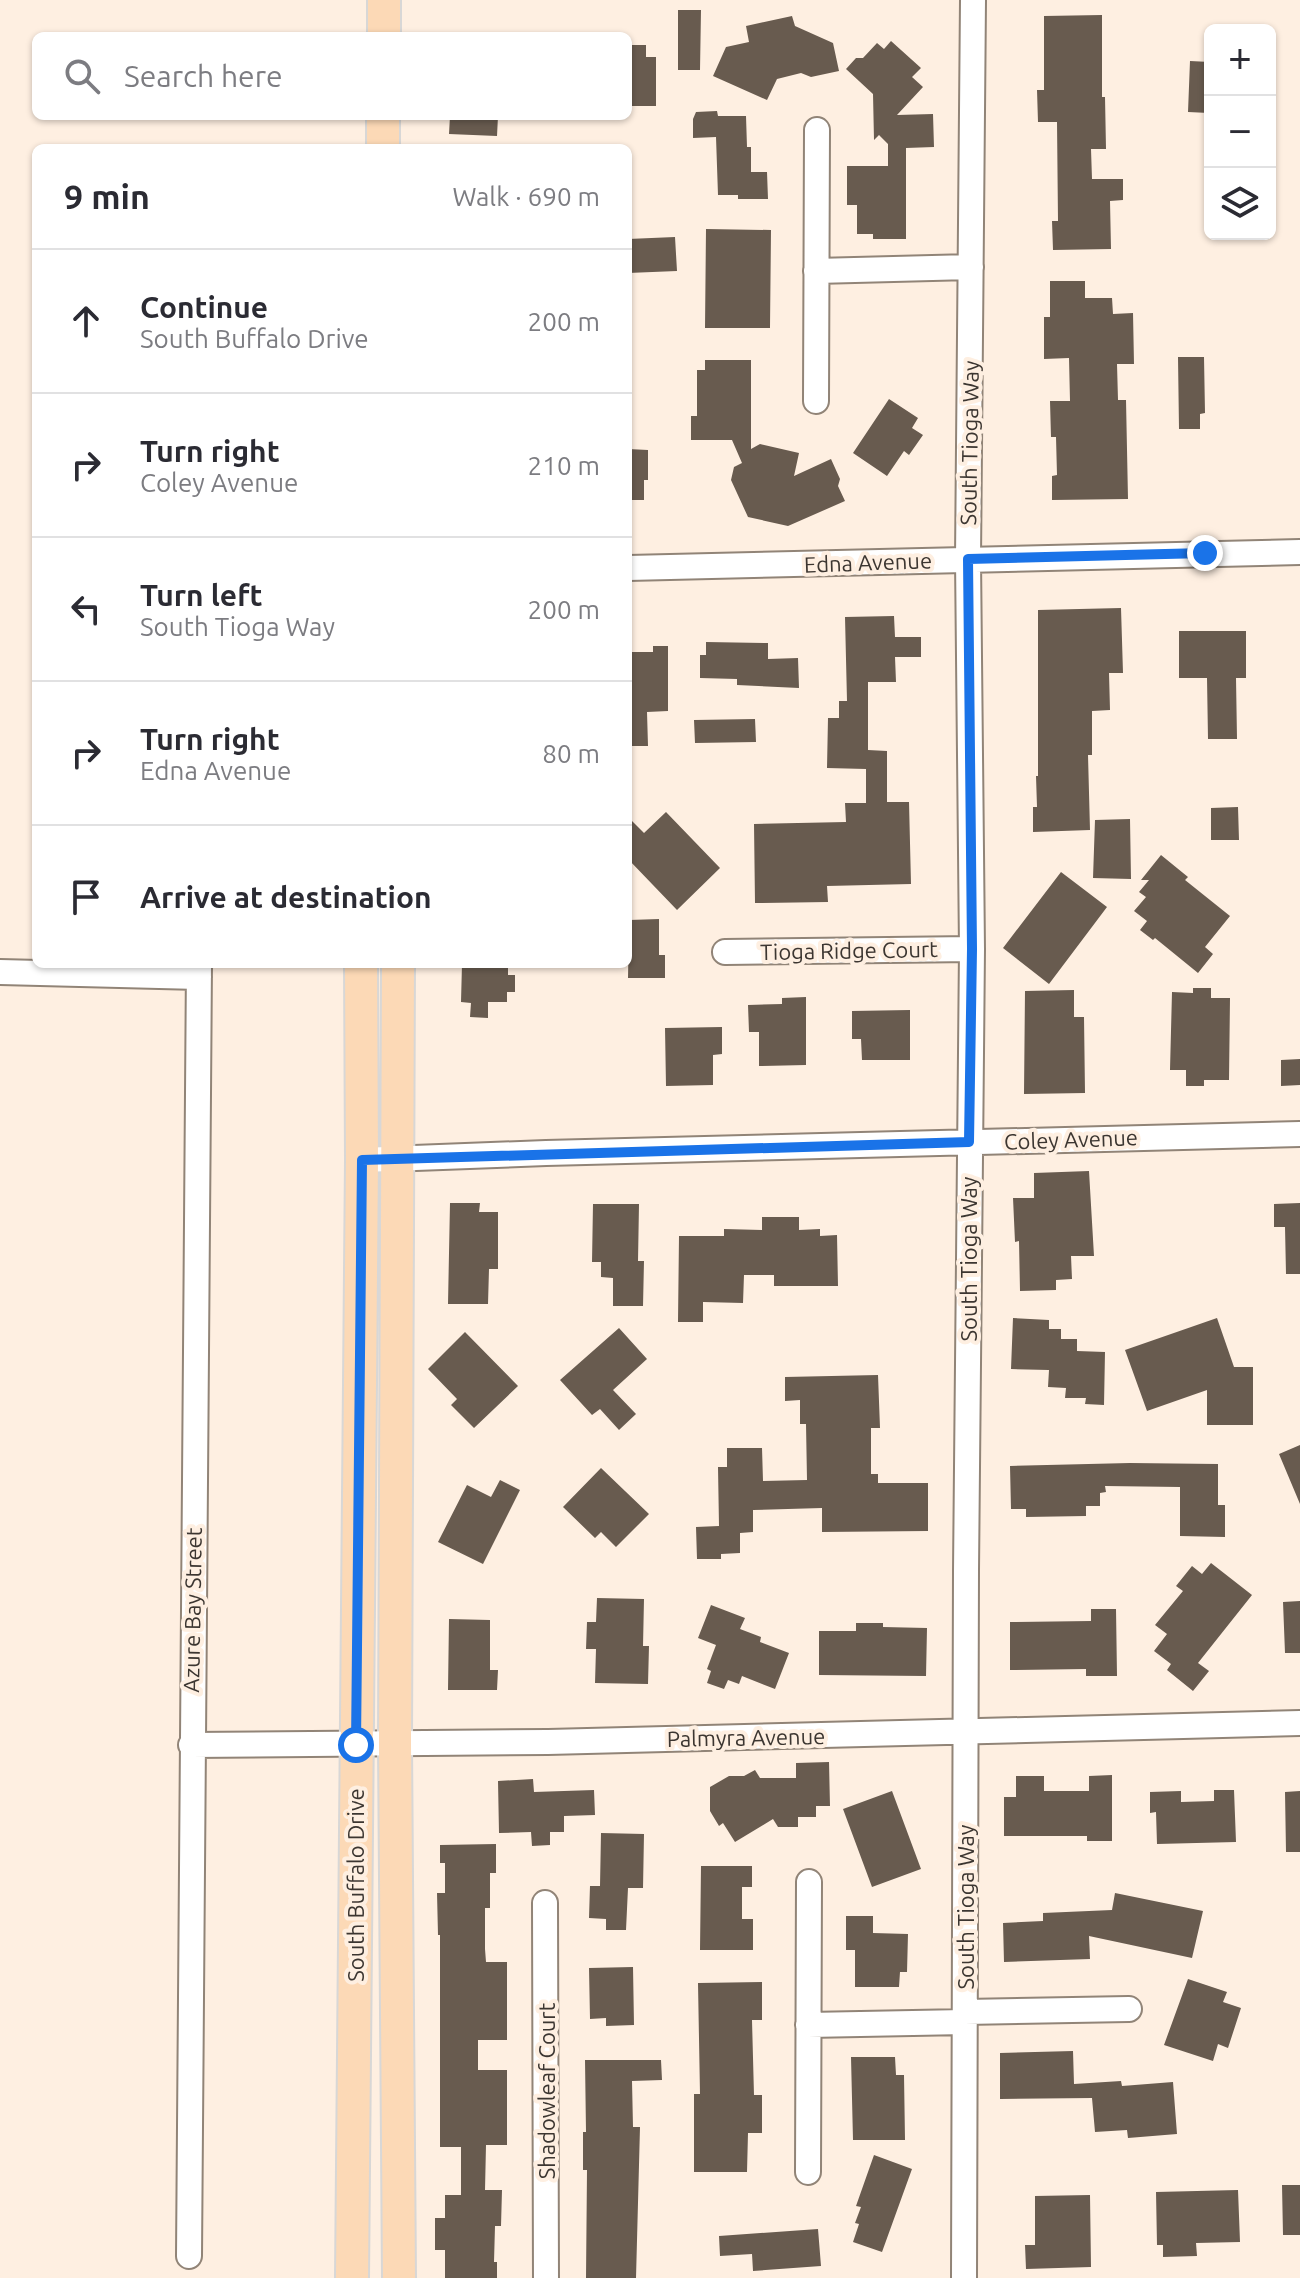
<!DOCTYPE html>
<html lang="en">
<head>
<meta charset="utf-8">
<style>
  :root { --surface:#fff; --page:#f2f2f3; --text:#2b2b33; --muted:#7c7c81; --line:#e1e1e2 }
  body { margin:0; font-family:Ubuntu,sans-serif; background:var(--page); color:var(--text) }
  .controls { position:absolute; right:24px; top:24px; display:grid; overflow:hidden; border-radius:12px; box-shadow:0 2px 6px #0004 }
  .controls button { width:72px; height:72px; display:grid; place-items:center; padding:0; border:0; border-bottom:2px solid var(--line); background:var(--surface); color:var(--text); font:40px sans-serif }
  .stop { position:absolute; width:24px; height:24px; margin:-18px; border:6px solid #1a73e8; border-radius:50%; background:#fff }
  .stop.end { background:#1a73e8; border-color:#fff; box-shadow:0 2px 8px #0008 }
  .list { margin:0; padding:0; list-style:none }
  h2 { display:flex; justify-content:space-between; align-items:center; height:104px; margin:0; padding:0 32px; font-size:34px }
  h2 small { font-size:26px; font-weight:400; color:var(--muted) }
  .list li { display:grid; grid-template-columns:52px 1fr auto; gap:24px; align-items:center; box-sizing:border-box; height:144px; padding:0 32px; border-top:2px solid var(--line) }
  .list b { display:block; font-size:30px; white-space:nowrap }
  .list p { margin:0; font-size:26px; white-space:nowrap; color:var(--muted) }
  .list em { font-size:26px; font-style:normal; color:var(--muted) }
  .icon { flex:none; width:44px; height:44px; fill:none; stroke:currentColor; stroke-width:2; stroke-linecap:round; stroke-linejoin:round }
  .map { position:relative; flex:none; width:1300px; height:2278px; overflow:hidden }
  .search { position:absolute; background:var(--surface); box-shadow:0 2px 6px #0004; left:32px; top:32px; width:600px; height:88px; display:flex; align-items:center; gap:20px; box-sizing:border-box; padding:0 28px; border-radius:12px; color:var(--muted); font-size:30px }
  .panel { position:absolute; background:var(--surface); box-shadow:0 2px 6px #0004; left:32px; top:144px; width:600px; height:824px; border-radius:12px }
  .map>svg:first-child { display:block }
  .building { fill:#685b4f }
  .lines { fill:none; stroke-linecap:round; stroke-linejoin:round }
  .minor-casing { stroke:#918477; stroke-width:28 }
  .major-casing { stroke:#d8d7d6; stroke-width:36 }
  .minor { stroke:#fff; stroke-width:24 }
  .major { stroke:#fcd9b6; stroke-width:32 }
  .route { stroke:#1a73e8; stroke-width:10 }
  .labels { text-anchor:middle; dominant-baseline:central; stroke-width:8; stroke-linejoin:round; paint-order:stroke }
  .street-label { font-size:22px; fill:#3c3631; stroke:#feefe1 }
</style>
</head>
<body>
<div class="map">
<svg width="1300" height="2278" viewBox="0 0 1300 2278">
  <rect width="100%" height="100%" fill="#feefe1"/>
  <path class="building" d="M678,10h23l-1,60h-22z
    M1102,15v82h3l1,52h-15l1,30h31v21l-13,1 1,48 -58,1 -1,-29h6l-1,-99h-19l-1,-32h7v-74z
    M792,16l3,10 38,17 6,28 -28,6 -10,-4 -24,6 -10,21 -54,-24 13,-29 23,-5 -3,-16z
    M891,41l30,27 -9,9 11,10 -26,28 36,-1 1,33 -28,1v91h-33v-5h-16v-29h-10v-39h41v-22l-9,-9 -5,5 -1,-46 -27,-25 10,-11h7l14,-15 7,6z
    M628,45h18v12h10v49h-28z
    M1190,61l20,1 -1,51 -21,-1z
    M717,111l1,5h28l1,31h4v25h16l1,27h-30v-4h-20l-2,-58 -23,1v-19l3,-7z
    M450,116h48l-1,20 -48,-2z
    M706,229l65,1 -1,98h-65z
    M675,237l2,34 -49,2v-34z
    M1050,281h35v17h27l1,16 20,-1 1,51h-17l1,36h8l2,99 -76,1v-24l5,-1 -1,-38h-5l-1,-36h20l-1,-43 -25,1v-42h6z
    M1178,357h26l1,56 -5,1v15h-21z
    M705,360h46v89l9,-5 39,9 -5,23 37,-17 9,20 -2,7 7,15 -57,25 -40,-9 -17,-37 3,-13 8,-4 -10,-23h-41v-24h6v-46h8z
    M889,399l29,19 -6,10 11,7 -14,20 -5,-4 -17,25 -34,-23z
    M628,449l20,1v30h-4v20h-16z
    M1121,608l2,65h-14l1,37 -18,1v44h-4l2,75 -57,2v-25h4l-1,-31h2v-166z
    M894,616l1,21h26v20h-26l1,25h-28v68l19,1v51h22l2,82 -84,2 1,16 -73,1 -1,-79 92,-2 -1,-19h21v-34l-39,-1 1,-50h11v-17h8l-2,-84z
    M1179,631h67v47h-10l1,61h-29l-1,-61h-28z
    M706,642l62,1v16l30,-1 1,30 -62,-3v-6l-37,-1v-23h6z
    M653,646h15v65l-21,1 1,34h-20v-94h25z
    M755,719l1,23 -61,1 -1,-23z
    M1238,807l1,33h-28v-32z
    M666,812l54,56 -43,42 -49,-51v-42l16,16z
    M1130,819l1,60 -38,-1 2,-58z
    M1161,855l27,22 -3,3 45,36 -25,31 8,7 -15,19 -43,-35 -2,2 -13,-10 7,-9 -13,-10 12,-14 -7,-5 10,-12h-8z
    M1061,872l46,35 -58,77 -46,-36z
    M659,919v36h6v23h-37l1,-58z
    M462,964h46v11h7v17h-8v10h-19v16l-18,-1 1,-14 -10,-1z
    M1193,988h18v10h19l-1,82h-25v6h-18v-16h-16l2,-78 21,1z
    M1074,990v27h10l1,76 -61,1 1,-103z
    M806,997v68l-47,1v-34h-10l-1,-27 34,-1v-6z
    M910,1010v50h-48l-1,-21h-9v-28z
    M722,1027v27l-9,1v30l-47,1 -1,-58z
    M1300,1059v26l-19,1v-26z
    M1089,1171l5,85h-23l1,23 -16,1v10l-36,1 -1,-50 -4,1 -2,-44h21v-25z
    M450,1203h30l-1,9h19v57h-9l-1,35h-40z
    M1300,1203v71h-14l-1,-47h-11v-23z
    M593,1204h46l-1,57h6l-1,45h-30v-28l-12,-1v-15h-9z
    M762,1217h37v13l21,-1v7l17,-1 1,51h-64v-11h-30l-1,28 -40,-1v20h-25l1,-86h45v-7l38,1z
    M1013,1318l36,2v9h12v10h16v12l28,1 -1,53 -19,-1 1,-6h-21l1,-10 -18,-1 1,-17 -38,-1z
    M1217,1318l17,49h19v58h-46v-35l-60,21 -22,-61z
    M619,1328l28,31 -34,31 23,24 -17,16 -19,-21 -8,6 -32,-35z
    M465,1332l53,54 -44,42 -23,-23 6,-6 -29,-30z
    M878,1375l2,53h-9v46h7v9h50v48l-106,1v-24l-69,2v22l-13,1v20l-19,1v5h-24l-1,-32 23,-1 -1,-59h9v-19h35l1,33 44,-1 -1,-56h-6v-24l-15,1v-24z
    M1300,1445v59l-21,-50z
    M1130,1463l88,1v41h7v32l-45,-1v-49l-75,-1 1,6 -6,1v13h-14v10l-60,1v-8h-15l-1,-43z
    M601,1468l48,46 -33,33 -15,-15 -6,6 -32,-31z
    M500,1480l20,10 -37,74 -45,-22 29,-57 24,12z
    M1211,1563l41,32 -54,68 11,8 -16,20 -26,-21 4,-6 -17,-13 13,-17 -12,-9 28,-34 -7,-5 16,-20 10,8z
    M597,1598l47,1 -1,47h6l-1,38 -53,-1 1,-34h-10l1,-27h9z
    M1300,1601v52h-15l-2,-51z
    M711,1605l34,13 -5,11 21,8 -1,5 29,11 -14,36 -33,-13 -3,8 -11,-4 -4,9 -17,-6 4,-12 -4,-2 9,-24 -18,-7z
    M1091,1609h25l1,67h-31v-7l-76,1v-48l81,-1z
    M449,1619l41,1v50h8l-1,20h-49z
    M856,1623h27v4l44,1 -1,48 -107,-1v-44h37z
    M829,1762l1,44h-14v11h-18v10h-20l-5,-8 -38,23 -12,-19 -4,3 -9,-15v-24l19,-11h15l11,-6 5,8h36v-15z
    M1112,1775v66h-25v-5h-83v-39h12v-21h28v15h45v-15z
    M533,1779l1,13 60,-2 1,25 -31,1v16h-14v13l-18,1 -1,-14 -32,1 -1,-52z
    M1214,1790h20l2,52 -79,2 -1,-32 -6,1v-21l31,-1v11l33,-1z
    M892,1791l29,78 -49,18 -29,-78z
    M1300,1791v61h-14l-1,-60z
    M601,1833l43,1 -1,54h-15l-2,42h-20v-11l-17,-1 1,-32h10z
    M496,1844v29h-6v35h-5v41l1,13h21v78h-29v30h29v75h-21l-1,45h17l-1,36h-6l-1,36h3v16h-52v-28h-10v-32h10v-23h16v-48h-21v-212h-2l-1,-42h8v-30h-5v-18z
    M701,1866h51v21h-10v32h11v31h-53z
    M1115,1893l88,18 -11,47 -103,-22 1,23 -86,3 -1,-39 40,-2v-8l69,-3z
    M846,1916h27v17l35,1 -1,38h-7l-1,15h-44v-37h-9z
    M633,1967l1,58 -28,1v-8l-16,1 -1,-51z
    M1188,1979l39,13 -4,10 18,6 -13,40 -10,-4 -5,17 -49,-16z
    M762,1982v38h-10l2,75h8v38h-14l-1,39h-53v-78h6l-2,-111z
    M1073,2051l1,33 47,-3 1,5 51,-4 4,52 -49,4 -1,-8 -32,2 -3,-34 -92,1v-46z
    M851,2057h44l1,18h8l1,65h-52z
    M585,2060h76l1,20 -30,1 1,46h7l-4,151h-50l1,-108h-4v-38h3z
    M874,2155l38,14 -30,83 -29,-10 6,-18 -4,-1 6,-16 -5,-1z
    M1282,2185h18v50h-17z
    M1238,2190l2,52 -44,1 1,13 -34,1v-12h-6l-1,-53z
    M1090,2195l1,72 -65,2 -1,-24h10v-49z
    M818,2229l3,37 -68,5 -1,-17 -32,2 -1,-20z"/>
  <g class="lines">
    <defs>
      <path id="minor" d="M816,271l155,-4
        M816,401l1,-271
        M628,568l672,-16
        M725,952l247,-3
        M0,972l199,5
        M362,1160l184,-7 754,-19
        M191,1745l357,-3 752,-19
        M545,1903l1,375
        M965,2012l164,-3
        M808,2025l157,-3
        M808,2172l1,-290
        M189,2256l10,-1292
        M964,2278l2,-707 6,-622 -4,-390 5,-559"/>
      <path id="major" d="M384,36v-36
        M383,148v-32
        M398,964l-3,780 4,534
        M352,2278l10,-1118 -1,-196"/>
    </defs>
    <use href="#minor" class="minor-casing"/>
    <use href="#major" class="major-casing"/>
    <use href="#minor" class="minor"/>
    <use href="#major" class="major"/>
  </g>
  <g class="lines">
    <path class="route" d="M356,1745l6,-585 607,-18 3,-193 -4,-390 237,-6"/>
  </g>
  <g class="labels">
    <g class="street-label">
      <text transform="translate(969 443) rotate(-89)">South Tioga Way</text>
      <text transform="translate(868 562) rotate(-2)">Edna Avenue</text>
      <text transform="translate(849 950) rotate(-1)">Tioga Ridge Court</text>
      <text transform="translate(1071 1139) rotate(-2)">Coley Avenue</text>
      <text transform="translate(968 1259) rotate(-90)">South Tioga Way</text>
      <text transform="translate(192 1610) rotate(-89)">Azure Bay Street</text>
      <text transform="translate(746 1737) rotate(-1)">Palmyra Avenue</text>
      <text transform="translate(355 1885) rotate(-90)">South Buffalo Drive</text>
      <text transform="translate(965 1907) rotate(-90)">South Tioga Way</text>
      <text transform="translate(546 2091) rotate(-90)">Shadowleaf Court</text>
    </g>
  </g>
</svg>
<div class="controls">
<button>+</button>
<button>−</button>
<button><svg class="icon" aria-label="layers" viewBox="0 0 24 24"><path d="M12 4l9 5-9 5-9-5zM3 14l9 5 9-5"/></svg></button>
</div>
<div class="stop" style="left:356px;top:1745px"></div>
<div class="stop end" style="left:1205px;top:553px"></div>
<div class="search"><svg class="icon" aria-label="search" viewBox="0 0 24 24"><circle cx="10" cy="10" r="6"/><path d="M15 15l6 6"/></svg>Search here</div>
<section class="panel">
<h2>9 min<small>Walk · 690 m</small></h2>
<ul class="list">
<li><svg class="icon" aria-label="ahead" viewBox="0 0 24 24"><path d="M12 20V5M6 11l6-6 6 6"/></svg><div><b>Continue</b><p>South Buffalo Drive</p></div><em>200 m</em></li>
<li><svg class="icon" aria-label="right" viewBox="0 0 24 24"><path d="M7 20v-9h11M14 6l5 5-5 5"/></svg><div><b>Turn right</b><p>Coley Avenue</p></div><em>210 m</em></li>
<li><svg class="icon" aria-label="left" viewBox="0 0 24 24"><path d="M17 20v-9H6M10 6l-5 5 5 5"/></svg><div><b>Turn left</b><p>South Tioga Way</p></div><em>200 m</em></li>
<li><svg class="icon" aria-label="right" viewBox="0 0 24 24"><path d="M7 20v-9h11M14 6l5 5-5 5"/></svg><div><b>Turn right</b><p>Edna Avenue</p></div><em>80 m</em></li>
<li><svg class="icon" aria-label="arrive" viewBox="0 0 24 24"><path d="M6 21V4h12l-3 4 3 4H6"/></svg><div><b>Arrive at destination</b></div></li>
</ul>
</section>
</div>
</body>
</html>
